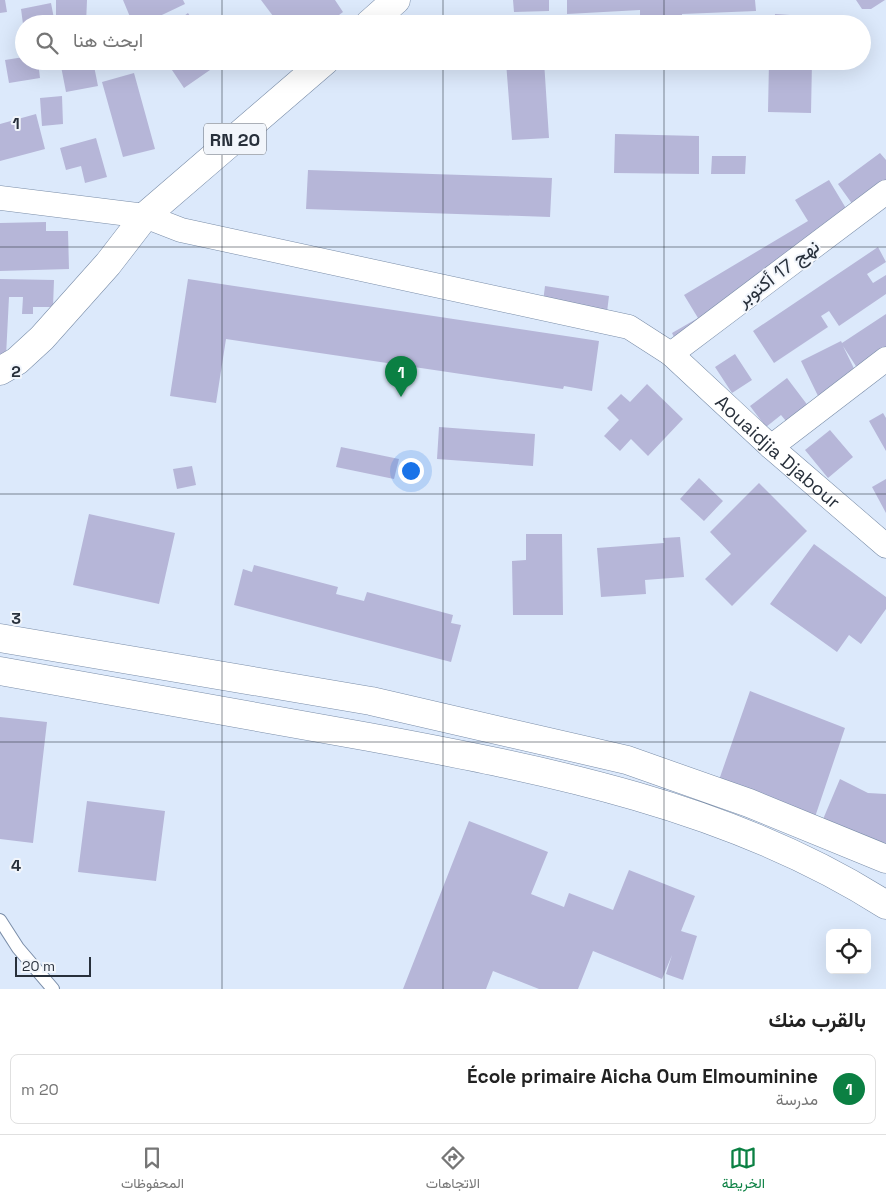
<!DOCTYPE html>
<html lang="ar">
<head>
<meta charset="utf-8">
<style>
  :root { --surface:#fff; --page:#f6f6f6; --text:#222; --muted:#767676; --line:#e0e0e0; --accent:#0b8043 }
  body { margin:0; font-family:"Space Grotesk",Vazirmatn,sans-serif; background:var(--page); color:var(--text); direction:rtl }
  .controls { position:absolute; right:15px; bottom:15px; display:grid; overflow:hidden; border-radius:8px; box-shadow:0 5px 20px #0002 }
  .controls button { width:45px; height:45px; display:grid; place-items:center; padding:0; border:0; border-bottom:1px solid var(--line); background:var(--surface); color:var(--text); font:25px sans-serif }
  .scale { position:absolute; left:15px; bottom:12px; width:76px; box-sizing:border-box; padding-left:5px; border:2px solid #28303b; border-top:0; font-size:14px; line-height:18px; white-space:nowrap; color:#28303b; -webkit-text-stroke:4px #f1f5fb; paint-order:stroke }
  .you { position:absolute; left:410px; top:470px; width:18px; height:18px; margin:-12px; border:4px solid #fff; border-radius:50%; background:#1a73e8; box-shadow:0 0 0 8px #1a73e833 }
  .badge { display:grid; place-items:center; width:32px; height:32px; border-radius:50%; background:var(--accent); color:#fff; font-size:16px; font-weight:700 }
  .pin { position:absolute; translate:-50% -41px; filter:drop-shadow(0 1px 2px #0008) }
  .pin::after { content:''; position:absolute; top:26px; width:18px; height:15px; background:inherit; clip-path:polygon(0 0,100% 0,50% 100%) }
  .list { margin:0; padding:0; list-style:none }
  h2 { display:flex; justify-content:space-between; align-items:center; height:65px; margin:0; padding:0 20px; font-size:21px }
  h2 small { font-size:16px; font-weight:400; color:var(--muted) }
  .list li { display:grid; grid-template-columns:32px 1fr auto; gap:15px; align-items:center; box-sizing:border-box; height:70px; margin:0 10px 10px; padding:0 10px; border:1px solid var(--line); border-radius:8px }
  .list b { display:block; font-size:19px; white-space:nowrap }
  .list p { margin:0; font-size:16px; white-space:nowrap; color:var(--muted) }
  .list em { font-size:16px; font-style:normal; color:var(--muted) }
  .icon { flex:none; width:28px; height:28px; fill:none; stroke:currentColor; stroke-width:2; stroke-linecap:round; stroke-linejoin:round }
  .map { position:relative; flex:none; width:886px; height:989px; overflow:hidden; direction:ltr }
  .search { position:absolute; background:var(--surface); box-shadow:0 5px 20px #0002; left:15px; right:15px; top:15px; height:55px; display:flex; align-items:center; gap:12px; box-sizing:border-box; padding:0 18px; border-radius:28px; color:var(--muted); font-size:19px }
  .sheet { height:145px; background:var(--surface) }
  nav { display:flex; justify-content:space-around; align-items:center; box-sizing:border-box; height:70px; border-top:1px solid var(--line); background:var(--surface); font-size:14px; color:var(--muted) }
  nav a { display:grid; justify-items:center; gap:2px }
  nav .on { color:var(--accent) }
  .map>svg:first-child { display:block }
  .building { fill:#b6b6d8 }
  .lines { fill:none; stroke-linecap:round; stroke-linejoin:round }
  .lane-casing { stroke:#7a8da8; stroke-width:14 }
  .street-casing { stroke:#7a8da8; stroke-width:25 }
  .secondary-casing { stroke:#7a8da8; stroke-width:29 }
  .primary-casing { stroke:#7a8da8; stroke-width:29 }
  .lane { stroke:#fff; stroke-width:12 }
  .street { stroke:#fff; stroke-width:24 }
  .secondary { stroke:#fff; stroke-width:28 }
  .primary { stroke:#fff; stroke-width:28 }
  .grid { fill:none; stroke:#28303b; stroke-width:1; stroke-opacity:0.55 }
  .labels { text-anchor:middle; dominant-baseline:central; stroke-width:4; stroke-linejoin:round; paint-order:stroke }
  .shield { fill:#f1f5fb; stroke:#646b75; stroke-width:1 }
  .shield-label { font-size:18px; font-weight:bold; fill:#28303b }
  .street-label { font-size:19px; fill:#28303b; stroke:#f1f5fb }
  .grid-label { font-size:16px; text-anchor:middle; font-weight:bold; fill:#28303b; stroke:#f1f5fb; stroke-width:4; stroke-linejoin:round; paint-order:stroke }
</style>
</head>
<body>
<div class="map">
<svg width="886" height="989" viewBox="0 0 886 989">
  <rect width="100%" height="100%" fill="#dce9fb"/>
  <path class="building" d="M0,0h5l2,12 -7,1z
    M56,0h31l-1,24h-30z
    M123,0h60l2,4 -42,20h-10z
    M261,0h74l8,12 -16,12h-48z
    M513,0h36v11l-35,1z
    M567,0h188l1,11 -74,3v10h-42v-14l-73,4z
    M856,0h29l-14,9h-9z
    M51,3l4,21h-32l-2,-15z
    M188,13l7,11h-22z
    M775,14l30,2 -1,8h-30z
    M24,57v4h14l2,17 -31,5 -4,-23z
    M60,61h33l5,25 -32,6z
    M166,61h57l-39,27z
    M544,61l5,77 -37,2 -6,-78z
    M769,61h43l-1,52 -43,-1z
    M134,73l21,76 -32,8 -21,-75z
    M62,96l1,28 -21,2 -2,-28z
    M36,114l9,35 -45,12v-37z
    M615,134l84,2v38l-85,-1z
    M96,138l11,39 -22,6 -4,-17 -15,4 -6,-22z
    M880,153l6,7v21l-33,24 -15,-21z
    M712,156h34l-1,18h-34z
    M308,170l244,8 -2,39 -244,-8z
    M829,180l24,40 -177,121 -4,-8 26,-15 -14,-23 124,-74 -13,-21z
    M46,222v9h22l1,38 -69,2v-48z
    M878,247l8,15 -19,12 6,9 13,-8v19l-47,32 -10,-15 -8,5 7,11 -54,36 -21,-32z
    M0,279l54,1 -1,27h-20v7h-11l1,-17h-14l-3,59h-6z
    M188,279l411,62 -7,50 -28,-5 -1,3 -337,-50 -10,64 -46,-7z
    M545,286l64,10 -2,16 -64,-10z
    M886,314v43l-25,17 -18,-28 22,45 -25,12 -21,-5 -18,-37 40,-20 1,2z
    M735,354l17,26 -20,13 -17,-26z
    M787,378l25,33 -21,16 -10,-12 -15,12 -16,-21z
    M647,384l36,35 -35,37 -17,-17 -11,12 -16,-15 15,-16 -12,-12 14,-14 9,8z
    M883,413l3,5v33l-17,-30z
    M439,427l96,7 -2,32 -96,-7z
    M830,430l23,27 -25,21 -23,-28z
    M341,447l58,12 -5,20 -58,-12z
    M192,466l4,19 -19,4 -4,-20z
    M699,478l24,23 -19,20 -24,-22z
    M886,479v34l-14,-26z
    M759,483l48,48 -75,75 -27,-27 26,-25 -21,-22z
    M89,514l86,19 -16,71 -86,-19z
    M526,534h36l1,81h-50l-1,-54 14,-1z
    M680,537l4,40 -39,3 1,14 -45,3 -4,-49 67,-5 -1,-5z
    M814,544l72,53v12l-25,35 -12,-9 -12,17 -67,-48z
    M254,565l84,22 -2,7 28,7 3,-9 86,23 -2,8 10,2 -10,37 -217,-57 9,-36 9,3z
    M750,691l95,37 -30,89 -96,-37z
    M0,717l47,5 -14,121 -33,-4z
    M840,779l28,14 18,1v49l-19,-3 -46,-16z
    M87,801l78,10 -9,70 -78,-9z
    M469,821l79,31 -17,42 33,13 5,-14 44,17 16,-40 66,26 -14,35 16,5 -14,44 -17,-6 6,-19 -10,24 -69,-28 -15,38h-39l-46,-18 -7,18h-83z"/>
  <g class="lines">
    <defs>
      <path id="lane" d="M0,920l18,28 35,41"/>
      <g id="street">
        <path id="s1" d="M0,198l145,18 36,14 448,97 42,27 100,93 115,99"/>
        <path d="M671,354l215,-162"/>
        <path d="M771,447l115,-88"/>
      </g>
      <path id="secondary" d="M0,638l371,63 256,59 122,43 137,56
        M0,671c123,21 246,43 369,66 177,33 363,69 517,168"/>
      <path id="primary" d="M369,24l27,-24
        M0,371l17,-10 25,-23 66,-74 37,-48 180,-155"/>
    </defs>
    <use href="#lane" class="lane-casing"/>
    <use href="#street" class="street-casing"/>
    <use href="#secondary" class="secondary-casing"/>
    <use href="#primary" class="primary-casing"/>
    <use href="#lane" class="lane"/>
    <use href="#street" class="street"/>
    <use href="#secondary" class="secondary"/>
    <use href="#primary" class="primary"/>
  </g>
  <path class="grid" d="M222,0v24M443,0v24M664,0v24M222,61v928M443,61v928M664,61v928M0,247h886M0,494h886M0,742h886"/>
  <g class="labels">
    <rect class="shield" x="204" y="123.5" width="62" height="31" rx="4"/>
    <g class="shield-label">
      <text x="235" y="139">RN 20</text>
    </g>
    <g class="street-label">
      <text transform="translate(778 273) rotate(-37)">نهج 17 أكتوبر</text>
      <text stroke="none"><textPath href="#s1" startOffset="838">Aouaidjia Djabour</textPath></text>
    </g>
  </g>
  <g class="grid-label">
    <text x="16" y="129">1</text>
    <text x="16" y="377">2</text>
    <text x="16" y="624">3</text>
    <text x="16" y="871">4</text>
  </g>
</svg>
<div class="controls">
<button><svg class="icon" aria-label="locate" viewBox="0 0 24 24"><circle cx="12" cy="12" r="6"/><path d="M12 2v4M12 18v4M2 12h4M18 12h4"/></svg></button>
</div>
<div class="scale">20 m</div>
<div class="you"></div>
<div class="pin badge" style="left:401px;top:397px">1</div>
<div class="search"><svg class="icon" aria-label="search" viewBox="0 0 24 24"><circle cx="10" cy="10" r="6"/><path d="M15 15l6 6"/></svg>ابحث هنا</div>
</div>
<section class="sheet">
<h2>بالقرب منك<small></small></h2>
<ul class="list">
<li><span class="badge">1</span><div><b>École primaire Aicha Oum Elmouminine</b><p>مدرسة</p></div><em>20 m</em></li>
</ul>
</section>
<nav>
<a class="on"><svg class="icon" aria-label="map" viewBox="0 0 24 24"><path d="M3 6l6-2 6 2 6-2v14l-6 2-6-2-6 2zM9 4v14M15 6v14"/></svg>الخريطة</a>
<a><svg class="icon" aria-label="directions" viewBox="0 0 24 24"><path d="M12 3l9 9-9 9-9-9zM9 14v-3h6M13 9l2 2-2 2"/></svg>الاتجاهات</a>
<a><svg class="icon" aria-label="saved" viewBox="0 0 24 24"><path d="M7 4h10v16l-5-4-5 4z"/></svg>المحفوظات</a>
</nav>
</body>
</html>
